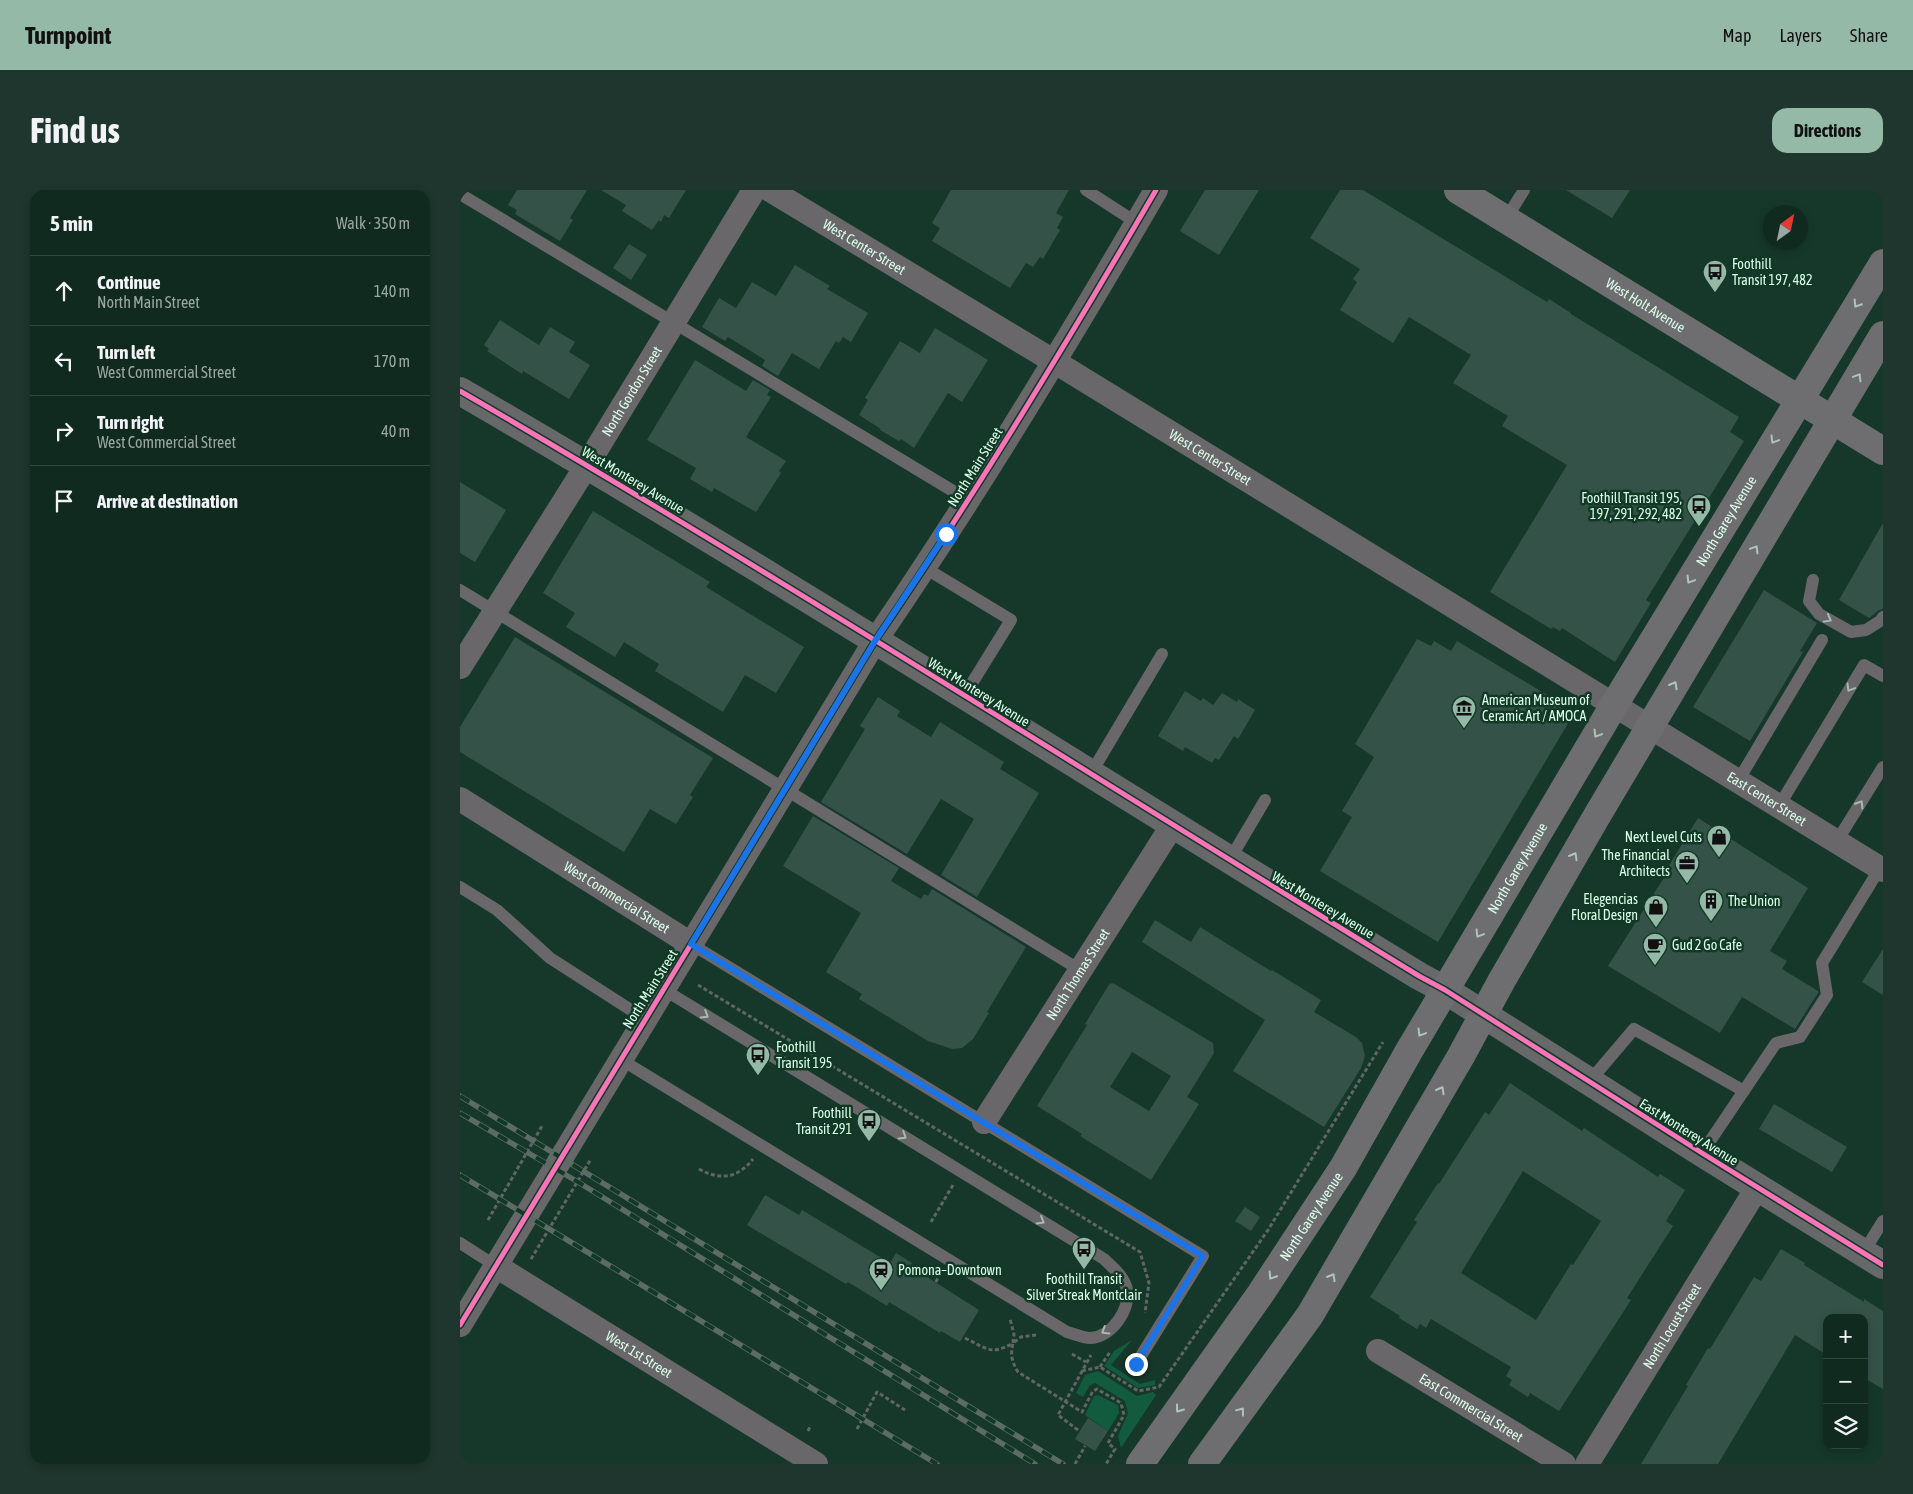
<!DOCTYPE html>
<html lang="en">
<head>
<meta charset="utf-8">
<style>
  :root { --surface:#102a20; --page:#1e362d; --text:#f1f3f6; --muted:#9ca7a5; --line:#30463e; --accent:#95b9a7 }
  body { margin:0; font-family:"Asap Condensed",sans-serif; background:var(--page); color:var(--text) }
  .controls { position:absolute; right:15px; bottom:15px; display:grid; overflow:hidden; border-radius:10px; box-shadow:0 2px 8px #0003 }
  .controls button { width:45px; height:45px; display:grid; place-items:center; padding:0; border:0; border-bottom:1px solid var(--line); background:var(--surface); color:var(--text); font:25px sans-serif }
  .compass { position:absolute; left:1303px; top:15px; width:45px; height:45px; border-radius:50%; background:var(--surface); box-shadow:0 2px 8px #0003; rotate:33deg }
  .stop { position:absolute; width:15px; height:15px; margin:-11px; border:4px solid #1a73e8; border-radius:50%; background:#fff }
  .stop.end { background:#1a73e8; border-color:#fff; box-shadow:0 1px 5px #0008 }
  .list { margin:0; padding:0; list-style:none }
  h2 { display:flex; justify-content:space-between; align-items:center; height:65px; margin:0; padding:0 20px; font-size:21px }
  h2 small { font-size:16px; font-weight:400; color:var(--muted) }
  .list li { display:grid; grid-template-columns:32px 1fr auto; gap:15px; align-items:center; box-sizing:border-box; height:70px; padding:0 20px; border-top:1px solid var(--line) }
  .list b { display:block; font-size:19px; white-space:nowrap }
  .list p { margin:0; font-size:16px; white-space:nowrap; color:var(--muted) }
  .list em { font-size:16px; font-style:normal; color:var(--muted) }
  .icon { flex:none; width:28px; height:28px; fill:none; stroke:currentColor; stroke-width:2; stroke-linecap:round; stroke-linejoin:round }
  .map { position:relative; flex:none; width:1423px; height:1274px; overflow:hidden; border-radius:15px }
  header { display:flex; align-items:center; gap:30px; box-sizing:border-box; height:70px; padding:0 25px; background:var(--accent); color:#111 }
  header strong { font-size:24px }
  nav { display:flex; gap:28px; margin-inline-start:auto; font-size:18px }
  .intro { display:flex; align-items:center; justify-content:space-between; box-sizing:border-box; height:120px; padding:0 30px }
  h1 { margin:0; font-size:35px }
  .button { padding:12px 22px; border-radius:15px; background:var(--accent); color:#111; font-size:18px; font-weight:700 }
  main { display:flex; gap:30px; padding:0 30px }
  aside { flex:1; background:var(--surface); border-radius:15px; box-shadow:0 2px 8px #0003 }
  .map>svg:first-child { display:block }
  .green { fill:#135b3e }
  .building { fill:#355249; fill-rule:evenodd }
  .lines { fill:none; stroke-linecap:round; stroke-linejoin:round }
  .path { stroke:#5f6665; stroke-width:3; stroke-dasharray:4 2.5; stroke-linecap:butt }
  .lane { stroke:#69676a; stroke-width:12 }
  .street { stroke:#69676a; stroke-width:24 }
  .secondary { stroke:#676869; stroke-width:28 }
  .primary { stroke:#6e6e70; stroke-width:28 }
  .rail-casing { stroke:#5c6b66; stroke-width:5.5 }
  .rail { stroke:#113926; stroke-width:4; stroke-dasharray:11; stroke-linecap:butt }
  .cycleway-casing { stroke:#113926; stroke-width:8 }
  .cycleway { stroke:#fb73b8; stroke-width:5 }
  .oneway { stroke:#afc4b9 }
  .oneway2 { stroke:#a7bab0 }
  .route { stroke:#1a73e8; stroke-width:6 }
  .labels { text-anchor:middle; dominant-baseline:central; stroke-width:5; stroke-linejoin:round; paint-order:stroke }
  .street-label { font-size:14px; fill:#dafeea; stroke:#113926 }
  .poi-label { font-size:14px; fill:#dafeea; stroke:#113926; text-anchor:start }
</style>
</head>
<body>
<header>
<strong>Turnpoint</strong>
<nav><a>Map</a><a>Layers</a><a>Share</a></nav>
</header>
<div class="intro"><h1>Find us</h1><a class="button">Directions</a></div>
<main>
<aside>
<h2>5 min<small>Walk · 350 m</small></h2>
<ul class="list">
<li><svg class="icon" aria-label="ahead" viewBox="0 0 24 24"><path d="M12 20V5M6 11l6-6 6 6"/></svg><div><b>Continue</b><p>North Main Street</p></div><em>140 m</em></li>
<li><svg class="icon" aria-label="left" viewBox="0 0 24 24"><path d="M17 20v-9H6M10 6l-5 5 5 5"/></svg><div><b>Turn left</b><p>West Commercial Street</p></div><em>170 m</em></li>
<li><svg class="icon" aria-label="right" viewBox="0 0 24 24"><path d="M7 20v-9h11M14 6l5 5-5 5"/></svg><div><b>Turn right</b><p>West Commercial Street</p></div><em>40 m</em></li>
<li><svg class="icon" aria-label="arrive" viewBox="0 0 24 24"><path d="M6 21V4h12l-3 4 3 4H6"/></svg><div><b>Arrive at destination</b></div></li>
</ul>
</aside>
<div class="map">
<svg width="1423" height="1274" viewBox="0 0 1423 1274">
  <rect width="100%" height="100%" fill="#16382a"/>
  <path class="green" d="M672,1150l-21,25 29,19 15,-4v5l-17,3 -34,-22 10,-15z
    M638,1181l39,25 16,-4 3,3 -35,53 -3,-12 10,-23 -3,-12 -30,-18 -5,2 -7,12 -7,-4 9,-18z
    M638,1205l20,10 1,8 -11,18 -23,-16 9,-19z"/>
  <path class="building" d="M57,0h70l-17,28 3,2 -13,21 -45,-27 2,-4 -9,-5z
    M141,0h85l-17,28 -5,-3 -3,7 -2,-2 -7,10 -30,-19 4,-6z
    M491,0h118l-13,23 7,4 -6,11 3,2 -17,29 -3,-2 -7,10 -7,-4 -16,25 -78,-47 8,-13 -8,-5z
    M745,0h54l-40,65 -39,-24z
    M880,0h23l184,112 2,-3 22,14v1l168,103 -9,15 14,9 -98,159 5,3 -36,59 -53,-34 -2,3 -7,-4 -2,2 -61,-37 77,-127 -65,-39 6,-10 -55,-33 18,-28 -62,-38 -16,26 -53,-33 17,-28 -4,-3 7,-10 -50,-31z
    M1106,0h64l-18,28z
    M169,54l18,11 -16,25 -18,-12z
    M335,75l35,21 -3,3 41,24 -17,29 -8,-5 -4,6 -3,-2 -17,28 -27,-16 -14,23 -16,-10 3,-6 -3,-2 -34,-21 -3,4 -23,-14 17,-29 17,10 16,-26 24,14z
    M40,130l39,25 11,-18 25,15 -6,10 21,13 -21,34 -46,-28 -1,3 -35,-23 2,-2 -5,-4z
    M475,138l53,32 -26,42 -14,-9 -34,55 -13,-9 -2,2 -19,-11 1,-1 -22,-14 9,-15 -3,-2 35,-57 20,12z
    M235,170l51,31 7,-11 17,10 -3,5 4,2 -25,40 40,24 -7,10 2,2 -25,39 -42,-24 -2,4 -22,-13 6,-11 -49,-28z
    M0,292l46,28 -31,52 -15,-9z
    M133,321l117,71 -4,5 98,60 -28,46 -31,-18 -22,37 -68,-41 4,-7 -35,-22 -9,15 -49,-30 9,-14 -32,-20z
    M1423,333v86l-4,1 -10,8 -30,-18z
    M1304,400l53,33 -17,28 3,1 -53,89 -57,-34z
    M55,447l198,121 -23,37 3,2 -17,27 -26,-15 -26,43 -164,-100v-25z
    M957,449l14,7 3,-5 17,10 6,-10 97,58 -2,3 21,13 -135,227 -118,-71 32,-54 -10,-6 32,-54 -19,-13z
    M725,501l16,10 2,-3 10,7 9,-12 15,9 1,-3 17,11 -17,29 -4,-3 -15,24 -4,-2 -3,5 -27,-16 -2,4 -25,-15z
    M418,507l22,14 -3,5 34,21 9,-15 64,40 -4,7 39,24 -62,104 -36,-22 33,-56 -33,-20 -34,55 -86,-52 44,-73 -5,-3z
    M353,626l86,52 -8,13 30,18 3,-5 4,2 4,-7 94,58 -39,65 2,1 -16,26 -11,9 -10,1 -24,-8 -69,-42 3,-5 -36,-22 35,-59 -78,-47z
    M1238,628l110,70 -38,63 17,10 -5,8 36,22v2l-23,36 -53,-32 -22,36 -112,-67 59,-93 -2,-1z
    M695,730l36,22 9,-15 71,44 1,-1 49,30 -7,12 42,25 6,6 3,13 -4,12 -37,59 -91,-56 32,-51 -123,-78z
    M1423,759v46l-21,-13z
    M650,793l2,1 1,-1 100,60 1,10 -27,44 12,7 -48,76 -71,-44 2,-2 -45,-28 50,-81 -2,-1zM672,862l39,24 -22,35 -39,-24z
    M1050,893l72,48 2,-3 74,49 2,-3 25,16 -19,31 7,5 -46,72 4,2 -72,111 -29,-18 -2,4 -19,-12 3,-5 -6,-4 5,-9 -80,-48 -5,9 -6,-4 -3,5 -18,-11 1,-2 -30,-19 47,-75 -3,-2 24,-37 1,1 46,-72 4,3zM1063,981l78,50 -28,44 -2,-1 -35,56 -75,-47z
    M1314,914l73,43 -15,25 -73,-43z
    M305,1005l34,20 3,-5 88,53 6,-10 16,10 -2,3 69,44 -19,32 -19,-11 -1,2 -51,-31 -2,4 -39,-24 -2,2 -99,-59z
    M785,1017l15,10 -9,14 -16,-10z
    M1321,1059l24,14 -1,2 60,37v-3l19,12v78l-19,-11v-60h-37v37l-32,-20 -77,129h-77l47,-78 -2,-1 22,-37 2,1 44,-72 7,4z
    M628,1228l20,13 -13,20 -20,-12z"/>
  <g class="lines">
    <path class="path" d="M238,795l442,267 9,31 -4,30
      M239,979c21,12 39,9 54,-10
      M28,1030l54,-94
      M471,1032l22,-37
      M71,1069l60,-100
      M476,1092l3,-7
      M576,1145l-15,2 -8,6c-3,12 -1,19 5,29l64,40 11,-21 4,-2 24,14 3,12 -16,28 7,6 -9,15
      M505,1148c21,10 26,18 48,5l1,-9 -4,-15
      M612,1164l14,8
      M640,1177l10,-15
      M622,1181l18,-4 38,24 21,-4 109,-157 115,-188
      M397,1239l20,-37 28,18
      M618,1240l-20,-15 33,-60
      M348,1241l3,-6
      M615,1274l10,-18"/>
    <path class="lane" d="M626,0l51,33
      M0,4l508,306
      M1046,29l18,-29
      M465,378l86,52 -47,76
      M1353,390l-4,21 10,13 32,18 15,-2 14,-9 3,-4
      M0,400l620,380
      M630,585l72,-121
      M1278,591l84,-141
      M1319,616l85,-141 19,11
      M1377,651l46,-74
      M769,671l36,-61
      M0,697l37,23 53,48 95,61
      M231,754l512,312 -67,108
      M160,869l447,273c7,2 16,6 23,6 21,0 41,-29 37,-48 -2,-13 -14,-22 -23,-31l-441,-270
      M1129,892l45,-53 110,62
      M1242,963l74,-110 24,-6 27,-42 -5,-32 58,-95
      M0,1053l36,23
      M1403,1063l20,-32"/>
    <g class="street">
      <path id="s1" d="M310,0l285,172 828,508"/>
      <path id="s2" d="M0,477l127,-202 167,-275"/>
      <path id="s3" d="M0,609l231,145"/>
      <path id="s4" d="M524,932l188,-296"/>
      <path id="s5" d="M36,1076l320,198"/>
      <path d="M0,1135l415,-684c100,-146 192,-298 281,-451"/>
      <path id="s6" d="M918,1161l186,113"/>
      <path id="s7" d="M1127,1274l170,-276"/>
    </g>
    <path class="secondary" d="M0,201c324,188 639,390 959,585l26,14 257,163 181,112"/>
    <g class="primary">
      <path id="s8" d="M998,0l425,261"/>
      <path id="s9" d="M680,1274l121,-171 82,-125 66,-117 205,-346 269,-442"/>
      <path d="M742,1274l108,-149 151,-259 41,-76 96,-166 285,-479"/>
    </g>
    <defs>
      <path id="rail" d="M0,906l603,368
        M0,923l118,69 457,282
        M0,985l477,289"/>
    </defs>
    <use href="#rail" class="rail-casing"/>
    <use href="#rail" class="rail"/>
    <defs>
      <path id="cycleway" d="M0,201c324,188 639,390 959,585l26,14 257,163 181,112
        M0,1135l415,-684c100,-146 192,-298 281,-451"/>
    </defs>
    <use href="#cycleway" class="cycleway-casing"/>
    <use href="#cycleway" class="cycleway"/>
  </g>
  <defs><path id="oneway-chevron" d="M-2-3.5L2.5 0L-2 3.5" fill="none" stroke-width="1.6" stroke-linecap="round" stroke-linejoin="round" transform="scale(1.25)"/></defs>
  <g class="oneway">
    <use href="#oneway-chevron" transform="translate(1397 114) rotate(122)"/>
    <use href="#oneway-chevron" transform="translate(1398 187) rotate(-59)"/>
    <use href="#oneway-chevron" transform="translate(1314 250) rotate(121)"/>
    <use href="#oneway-chevron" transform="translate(1295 359) rotate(-59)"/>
    <use href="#oneway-chevron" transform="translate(1230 390) rotate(121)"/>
    <use href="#oneway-chevron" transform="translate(1214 495) rotate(-60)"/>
    <use href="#oneway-chevron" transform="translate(1137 544) rotate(121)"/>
    <use href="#oneway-chevron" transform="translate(1114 666) rotate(-60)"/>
    <use href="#oneway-chevron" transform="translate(1019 744) rotate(121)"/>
    <use href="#oneway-chevron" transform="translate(961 843) rotate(121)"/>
    <use href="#oneway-chevron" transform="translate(981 900) rotate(-60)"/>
    <use href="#oneway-chevron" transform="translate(812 1086) rotate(123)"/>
    <use href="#oneway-chevron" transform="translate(872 1087) rotate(-60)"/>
    <use href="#oneway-chevron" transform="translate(719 1219) rotate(126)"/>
    <use href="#oneway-chevron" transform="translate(781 1221) rotate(-53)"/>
  </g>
  <g class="oneway2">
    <use href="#oneway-chevron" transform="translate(1368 429) rotate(29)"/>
    <use href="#oneway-chevron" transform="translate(1390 498) rotate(121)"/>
    <use href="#oneway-chevron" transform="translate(1400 614) rotate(-58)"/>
    <use href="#oneway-chevron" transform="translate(245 825) rotate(32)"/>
    <use href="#oneway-chevron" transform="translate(443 946) rotate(32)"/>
    <use href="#oneway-chevron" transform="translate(581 1031) rotate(31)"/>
    <use href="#oneway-chevron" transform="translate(645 1141) rotate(148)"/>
  </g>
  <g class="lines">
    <path class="route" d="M486,344l-71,107 -184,303 512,312 -67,108"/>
  </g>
  <defs>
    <symbol id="bus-pin" viewBox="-11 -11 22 30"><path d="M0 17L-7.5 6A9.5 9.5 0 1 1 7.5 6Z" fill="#95b9a7" stroke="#113926"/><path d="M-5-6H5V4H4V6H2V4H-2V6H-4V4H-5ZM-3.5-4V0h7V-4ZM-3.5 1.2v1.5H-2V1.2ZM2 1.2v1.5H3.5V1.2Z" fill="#111"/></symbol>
    <symbol id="museum-pin" viewBox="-11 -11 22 30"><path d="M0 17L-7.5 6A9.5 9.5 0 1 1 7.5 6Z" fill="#95b9a7" stroke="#113926"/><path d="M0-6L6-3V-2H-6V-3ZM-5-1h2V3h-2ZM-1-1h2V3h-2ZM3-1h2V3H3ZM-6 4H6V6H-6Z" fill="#111"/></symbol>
    <symbol id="shop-pin" viewBox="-11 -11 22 30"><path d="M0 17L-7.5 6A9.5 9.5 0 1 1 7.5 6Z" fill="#95b9a7" stroke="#113926"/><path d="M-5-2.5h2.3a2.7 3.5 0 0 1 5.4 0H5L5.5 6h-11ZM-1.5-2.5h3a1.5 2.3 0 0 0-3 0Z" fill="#111"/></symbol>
    <symbol id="office-pin" viewBox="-11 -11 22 30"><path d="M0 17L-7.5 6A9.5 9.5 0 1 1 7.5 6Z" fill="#95b9a7" stroke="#113926"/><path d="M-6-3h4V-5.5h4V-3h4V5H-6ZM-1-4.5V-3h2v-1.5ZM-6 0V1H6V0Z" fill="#111"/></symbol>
    <symbol id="building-pin" viewBox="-11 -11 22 30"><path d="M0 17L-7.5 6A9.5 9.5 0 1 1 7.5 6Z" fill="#95b9a7" stroke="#113926"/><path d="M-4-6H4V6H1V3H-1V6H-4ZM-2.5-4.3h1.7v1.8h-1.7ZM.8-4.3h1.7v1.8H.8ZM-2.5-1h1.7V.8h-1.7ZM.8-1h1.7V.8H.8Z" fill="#111"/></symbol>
    <symbol id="cafe-pin" viewBox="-11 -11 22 30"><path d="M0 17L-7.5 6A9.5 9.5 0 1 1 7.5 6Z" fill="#95b9a7" stroke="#113926"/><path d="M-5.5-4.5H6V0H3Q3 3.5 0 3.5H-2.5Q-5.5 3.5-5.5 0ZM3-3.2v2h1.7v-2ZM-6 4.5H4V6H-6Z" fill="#111"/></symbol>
    <symbol id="station-pin" viewBox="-11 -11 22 30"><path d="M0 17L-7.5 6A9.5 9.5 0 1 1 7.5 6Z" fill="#95b9a7" stroke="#113926"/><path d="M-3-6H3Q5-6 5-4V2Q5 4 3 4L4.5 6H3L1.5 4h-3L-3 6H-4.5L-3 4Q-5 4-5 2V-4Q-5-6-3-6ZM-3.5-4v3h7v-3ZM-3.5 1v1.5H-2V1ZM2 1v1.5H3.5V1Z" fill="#111"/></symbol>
  </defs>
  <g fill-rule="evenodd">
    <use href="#bus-pin" x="1241" y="68" width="28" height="38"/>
    <use href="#bus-pin" x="1225" y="302" width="28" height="38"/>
    <use href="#museum-pin" x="990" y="504" width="28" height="38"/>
    <use href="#shop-pin" x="1245" y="633" width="28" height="38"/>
    <use href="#office-pin" x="1213" y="659" width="28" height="38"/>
    <use href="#building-pin" x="1237" y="697" width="28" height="38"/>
    <use href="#shop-pin" x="1182" y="703" width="28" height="38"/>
    <use href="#cafe-pin" x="1181" y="741" width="28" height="38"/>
    <use href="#bus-pin" x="284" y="851" width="28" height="38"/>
    <use href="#bus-pin" x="395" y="917" width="28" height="38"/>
    <use href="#bus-pin" x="610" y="1045" width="28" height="38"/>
    <use href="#station-pin" x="407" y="1066" width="28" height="38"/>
  </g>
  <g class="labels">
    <g class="street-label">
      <text stroke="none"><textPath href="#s1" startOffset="110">West Center Street</textPath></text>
      <text stroke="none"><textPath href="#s8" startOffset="220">West Holt Avenue</textPath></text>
      <text stroke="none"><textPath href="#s2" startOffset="325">North Gordon Street</textPath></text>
      <text stroke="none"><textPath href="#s1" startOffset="515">West Center Street</textPath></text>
      <text transform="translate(515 277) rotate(-58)">North Main Street</text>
      <text transform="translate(173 290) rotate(31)">West Monterey Avenue</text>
      <text stroke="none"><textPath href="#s9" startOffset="1111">North Garey Avenue</textPath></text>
      <text transform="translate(519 502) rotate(32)">West Monterey Avenue</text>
      <text stroke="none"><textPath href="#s1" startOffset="1168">East Center Street</textPath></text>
      <text stroke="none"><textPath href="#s9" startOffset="706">North Garey Avenue</textPath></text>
      <text stroke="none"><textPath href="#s3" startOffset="185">West Commercial Street</textPath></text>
      <text transform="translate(863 715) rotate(31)">West Monterey Avenue</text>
      <text stroke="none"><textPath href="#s4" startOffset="175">North Thomas Street</textPath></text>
      <text transform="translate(190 799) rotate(-58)">North Main Street</text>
      <text transform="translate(1229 942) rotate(32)">East Monterey Avenue</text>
      <text stroke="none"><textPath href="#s9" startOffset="301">North Garey Avenue</textPath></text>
      <text stroke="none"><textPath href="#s7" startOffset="162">North Locust Street</textPath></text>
      <text stroke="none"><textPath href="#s5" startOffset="168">West 1st Street</textPath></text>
      <text stroke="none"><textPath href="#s6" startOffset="109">East Commercial Street</textPath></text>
    </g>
    <g class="poi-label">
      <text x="1272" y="74">Foothill<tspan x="1272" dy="16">Transit 197, 482</tspan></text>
      <text x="1222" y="308" text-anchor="end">Foothill Transit 195,<tspan x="1222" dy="16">197, 291, 292, 482</tspan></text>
      <text x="1022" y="510">American Museum of<tspan x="1022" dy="16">Ceramic Art / AMOCA</tspan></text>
      <text x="1242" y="647" text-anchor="end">Next Level Cuts</text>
      <text x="1210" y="665" text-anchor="end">The Financial<tspan x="1210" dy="16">Architects</tspan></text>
      <text x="1178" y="709" text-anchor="end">Elegencias<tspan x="1178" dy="16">Floral Design</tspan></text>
      <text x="1268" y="711">The Union</text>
      <text x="1212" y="755">Gud 2 Go Cafe</text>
      <text x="316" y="857">Foothill<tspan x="316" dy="16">Transit 195</tspan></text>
      <text x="392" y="923" text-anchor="end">Foothill<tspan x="392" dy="16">Transit 291</tspan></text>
      <text x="438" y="1080">Pomona–Downtown</text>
      <text x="624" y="1089" text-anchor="middle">Foothill Transit<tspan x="624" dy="16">Silver Streak Montclair</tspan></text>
    </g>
  </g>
</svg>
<div class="controls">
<button>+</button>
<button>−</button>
<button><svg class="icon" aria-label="layers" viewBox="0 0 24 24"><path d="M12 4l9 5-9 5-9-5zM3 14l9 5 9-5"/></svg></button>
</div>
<svg class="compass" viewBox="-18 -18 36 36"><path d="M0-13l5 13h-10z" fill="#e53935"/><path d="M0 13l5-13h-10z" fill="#9ca7a5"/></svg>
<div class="stop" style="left:486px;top:344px"></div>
<div class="stop end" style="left:676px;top:1174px"></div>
</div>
</main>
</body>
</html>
